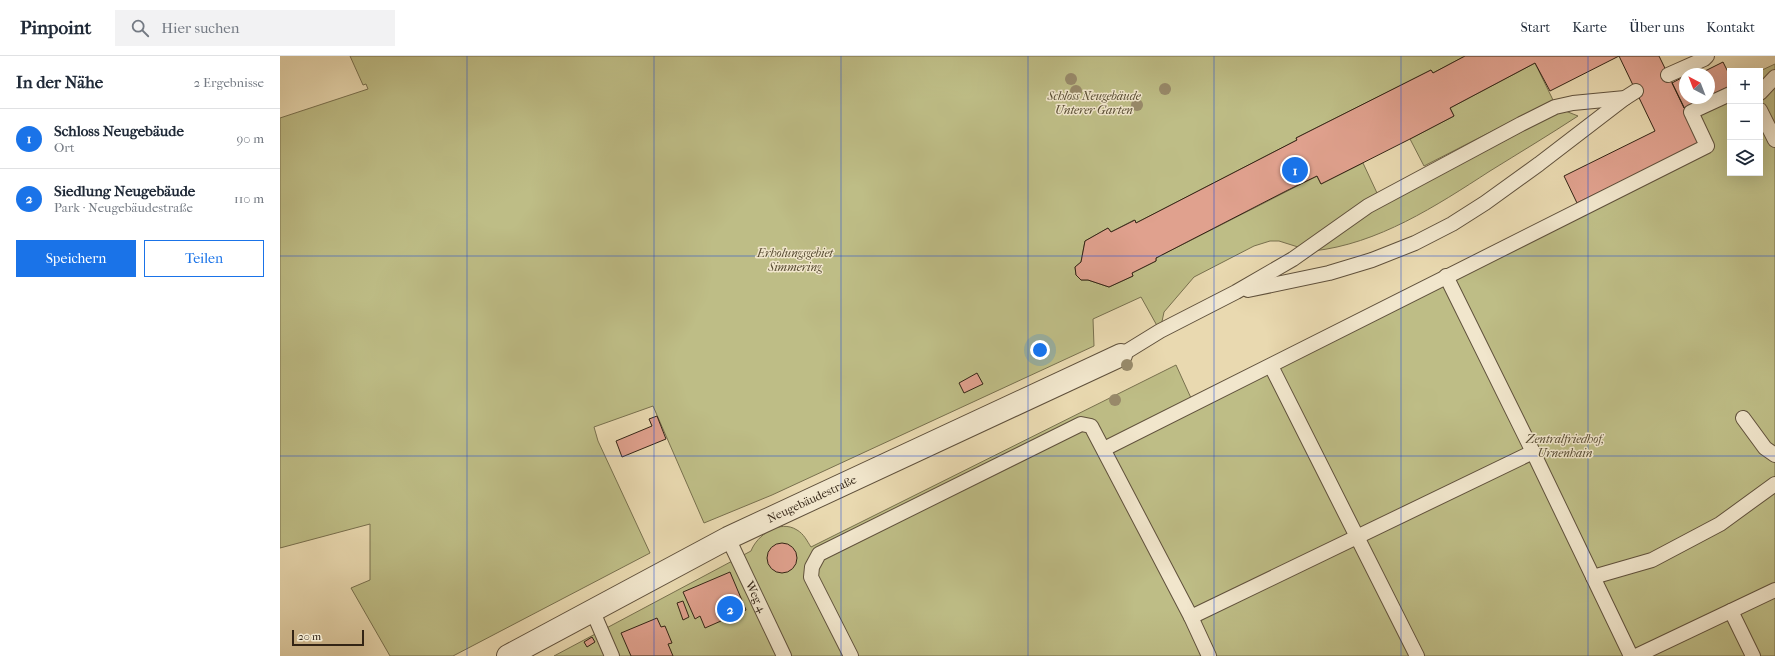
<!DOCTYPE html>
<html lang="de">
<head>
<meta charset="utf-8">
<style>
  :root { --surface:#fff; --page:#f2f2f3; --text:#1f2937; --muted:#747a83; --line:#e0e1e3; --accent:#1a73e8 }
  body { margin:0; font-family:"IM FELL French Canon",serif; background:var(--page); color:var(--text) }
  .controls { position:absolute; right:12px; top:12px; display:grid; overflow:hidden; border-radius:0px; box-shadow:0 4px 16px #0002 }
  .controls button { width:36px; height:36px; display:grid; place-items:center; padding:0; border:0; border-bottom:1px solid var(--line); background:var(--surface); color:var(--text); font:20px sans-serif }
  .compass { position:absolute; left:1399px; top:12px; width:36px; height:36px; border-radius:50%; background:var(--surface); box-shadow:0 4px 16px #0002; rotate:318deg }
  .scale { position:absolute; left:12px; bottom:10px; width:72px; box-sizing:border-box; padding-left:4px; border:2px solid #332415; border-top:0; font-size:11px; line-height:14px; white-space:nowrap; color:#332415; -webkit-text-stroke:3px #f1e6cc; paint-order:stroke }
  .you { position:absolute; left:760px; top:294px; width:14px; height:14px; margin:-10px; border:3px solid #fff; border-radius:50%; background:#1a73e8; box-shadow:0 0 0 6px #1a73e833 }
  .badge { display:grid; place-items:center; width:26px; height:26px; border-radius:50%; background:var(--accent); color:#fff; font-size:13px; font-weight:700 }
  .pin { position:absolute; translate:-50% -50%; border:2px solid #fff; box-shadow:0 1px 4px #0006 }
  .list { margin:0; padding:0; list-style:none }
  h2 { display:flex; justify-content:space-between; align-items:center; height:52px; margin:0; padding:0 16px; font-size:17px }
  h2 small { font-size:13px; font-weight:400; color:var(--muted) }
  .list li { display:grid; grid-template-columns:26px 1fr auto; gap:12px; align-items:center; box-sizing:border-box; height:60px; padding:0 16px; border-top:1px solid var(--line) }
  .list b { display:block; font-size:15px; white-space:nowrap }
  .list p { margin:0; font-size:13px; white-space:nowrap; color:var(--muted) }
  .list em { font-size:13px; font-style:normal; color:var(--muted) }
  .actions { display:flex; gap:8px; padding:12px 16px }
  .actions a { flex:1; padding:9px 0; border:1px solid var(--accent); border-radius:0px; text-align:center; font-size:14px; color:var(--accent) }
  .actions .main { background:var(--accent); color:#fff }
  .icon { flex:none; width:22px; height:22px; fill:none; stroke:currentColor; stroke-width:2; stroke-linecap:round; stroke-linejoin:round }
  .map { position:relative; flex:none; width:1495px; height:600px; overflow:hidden }
  header { display:flex; align-items:center; gap:24px; box-sizing:border-box; height:56px; padding:0 20px; background:var(--surface); border-bottom:1px solid var(--line) }
  header strong { font-size:19px }
  nav { display:flex; gap:22px; margin-inline-start:auto; font-size:14px }
  .search { width:280px; height:36px; background:var(--page); display:flex; align-items:center; gap:10px; box-sizing:border-box; padding:0 14px; border-radius:0px; color:var(--muted); font-size:15px }
  main { display:flex }
  aside { flex:1; background:var(--surface) }
  .map>svg:first-child { display:block }
  .green { fill:#bebd86; stroke:#78704e }
  .building { fill:#e0a18e; stroke:#332415 }
  .lines { fill:none; stroke-linecap:round; stroke-linejoin:round }
  .service-casing { stroke:#60513c; stroke-width:16 }
  .minor-casing { stroke:#60513c; stroke-width:24 }
  .service { stroke:#f1e6cc; stroke-width:14 }
  .minor { stroke:#f1e6cc; stroke-width:22 }
  .tree { fill:#988a6a }
  .grid { fill:none; stroke:#1d4ed8; stroke-width:1; stroke-opacity:0.55 }
  .labels { text-anchor:middle; dominant-baseline:central; stroke-width:3; stroke-linejoin:round; paint-order:stroke }
  .park-label { font-size:12px; font-style:italic; fill:#564a31; stroke:#f1e6cc }
  .street-label { font-size:12px; fill:#332415; stroke:#f1e6cc }
</style>
</head>
<body>
<header>
<strong>Pinpoint</strong>
<div class="search"><svg class="icon" aria-label="search" viewBox="0 0 24 24"><circle cx="10" cy="10" r="6"/><path d="M15 15l6 6"/></svg>Hier suchen</div>
<nav><a>Start</a><a>Karte</a><a>Über uns</a><a>Kontakt</a></nav>
</header>
<main>
<aside>
<h2>In der Nähe<small>2 Ergebnisse</small></h2>
<ul class="list">
<li><span class="badge">1</span><div><b>Schloss Neugebäude</b><p>Ort</p></div><em>90 m</em></li>
<li><span class="badge">2</span><div><b>Siedlung Neugebäude</b><p>Park · Neugebäudestraße</p></div><em>110 m</em></li>
</ul>
<div class="actions"><a class="main">Speichern</a><a>Teilen</a></div>
</aside>
<div class="map">
<svg width="1495" height="600" viewBox="0 0 1495 600">
  <rect width="100%" height="100%" fill="#e9d9b0"/>
  <filter id="stains"><feTurbulence type="fractalNoise" baseFrequency=".005" numOctaves="4"/><feColorMatrix values="0 0 0 0 .2 0 0 0 0 .09 0 0 0 0 .02 0 0 0 .5 -.17"/></filter>
  <radialGradient id="worn" r=".72"><stop offset=".6" stop-color="#630" stop-opacity="0"/><stop offset="1" stop-color="#630" stop-opacity=".3"/></radialGradient>
  <path class="green" d="M70,0h1115l-32,17 -2,-3 -135,68 1,2 -161,83 -2,-3 -23,12 -3,-4 -23,13 -4,21 -6,5 1,8 5,5h7l21,7 24,-11 -1,-3 24,-12v-3l161,-82 4,8 42,-21 14,30 -79,54 -19,-6h-9l-16,5 -60,31 -30,35 -4,19 -19,-34 -48,22 1,27 -322,149 -68,28 -51,-117 -59,21 4,14 52,112 -197,103h-63l-39,-68 19,-8v-56l-90,24v-430l88,-29 -2,-5 -3,1z
    M1255,7l18,37 -129,66 -14,-27 44,-23 -4,-8z
    M1495,8v592h-1221l197,-105c6,-16 29,-32 46,-21 7,4 10,11 14,17l365,-182 15,33 510,-256 -17,-34 21,-10h4v-2l21,-10v87h30v-102z
    M1283,54l15,6c-29,19 -59,37 -88,55 -54,35 -112,73 -177,80l58,-40z"/>
  <path class="building" d="M1185,0h194l42,86 -124,61 -13,-27 91,-45 -36,-75 -69,35 -15,-28 -85,45 4,8 -44,23 -89,45 -4,-8 -29,14 -132,68v3l-24,12 1,3 -24,11 -21,-7h-7l-5,-5 -1,-8 6,-5 4,-21 23,-13 3,4 24,-12 1,3 161,-83 -1,-2 135,-68 2,3z
    M1443,6l7,14v10l-21,10v-22h-10z
    M1405,20v22h20l-21,10 -12,-25z
    M697,317l6,11 -19,9 -5,-10z
    M377,360l9,23 -44,18 -6,-16 36,-15 -3,-7z
    M487 502a15 15 0 1 1 30 0a15 15 0 1 1-30 0Z
    M450,516l16,38 -41,18 -5,-12 -5,3 -12,-27z
    M403,545l6,16 -6,3 -6,-17z
    M377,562l4,9 4,-1 7,17 -4,1 5,12h-42l-10,-23z
    M312,581l3,5 -8,5 -3,-5z"/>
  <g class="lines">
    <defs>
      <g id="service">
        <path d="M1388,19l36,-16 3,-3"/>
        <path d="M1480,37l15,-16"/>
        <path d="M1480,54l15,30"/>
        <path d="M1166,220l87,176 98,204"/>
        <path d="M968,234l81,-17 43,-13 43,-17 37,-19 33,-21 54,-39 86,-66"/>
        <path d="M841,299l39,-24 76,-39 57,-33 75,-53 153,-82 34,-17 18,-4 52,-5 11,-7"/>
        <path d="M991,310l146,290"/>
        <path d="M1463,362l22,30 10,7"/>
        <path d="M824,393l603,-303 -16,-34 39,-18"/>
        <path id="s1" d="M448,482l56,118"/>
        <path d="M1313,521l59,-17 68,-36 55,-40"/>
        <path d="M1451,555l22,45"/>
        <path d="M313,556l19,44"/>
        <path d="M911,561l342,-165"/>
        <path d="M571,600l-40,-79 1,-10 7,-13 262,-130 10,2 100,191 18,39"/>
        <path d="M1356,600l139,-66"/>
      </g>
      <g id="minor">
        <path id="s2" d="M228,600l220,-118 393,-183"/>
      </g>
    </defs>
    <use href="#service" class="service-casing"/>
    <use href="#minor" class="minor-casing"/>
    <use href="#service" class="service"/>
    <use href="#minor" class="minor"/>
  </g>
  <g class="tree">
    <circle cx="791" cy="23" r="6"/>
    <circle cx="885" cy="33" r="6"/>
    <circle cx="796" cy="35" r="6"/>
    <circle cx="857" cy="49" r="6"/>
    <circle cx="847" cy="309" r="6"/>
    <circle cx="835" cy="344" r="6"/>
  </g>
  <path class="grid" d="M187,0v600M374,0v600M561,0v600M748,0v600M934,0v600M1121,0v600M1308,0v600M0,200h1495M0,400h1495"/>
  <g class="labels">
    <g class="park-label">
      <text x="814" y="40">Schloss Neugebäude<tspan x="814" dy="14">Unterer Garten</tspan></text>
      <text x="515" y="197">Erholungsgebiet<tspan x="515" dy="14">Simmering</tspan></text>
      <text x="1285" y="383">Zentralfriedhof,<tspan x="1285" dy="14">Urnenhain</tspan></text>
    </g>
    <g class="street-label">
      <text stroke="none"><textPath href="#s2" startOffset="342">Neugebäudestraße</textPath></text>
      <text stroke="none"><textPath href="#s1" startOffset="65">Weg 4</textPath></text>
    </g>
  </g>
  <rect width="100%" height="100%" filter="url(#stains)"/>
  <rect width="100%" height="100%" fill="url(#worn)"/>
</svg>
<div class="controls">
<button>+</button>
<button>−</button>
<button><svg class="icon" aria-label="layers" viewBox="0 0 24 24"><path d="M12 4l9 5-9 5-9-5zM3 14l9 5 9-5"/></svg></button>
</div>
<svg class="compass" viewBox="-18 -18 36 36"><path d="M0-13l5 13h-10z" fill="#e53935"/><path d="M0 13l5-13h-10z" fill="#747a83"/></svg>
<div class="scale">20 m</div>
<div class="you"></div>
<div class="pin badge" style="left:1015px;top:114px">1</div>
<div class="pin badge" style="left:450px;top:553px">2</div>
</div>
</main>
</body>
</html>
